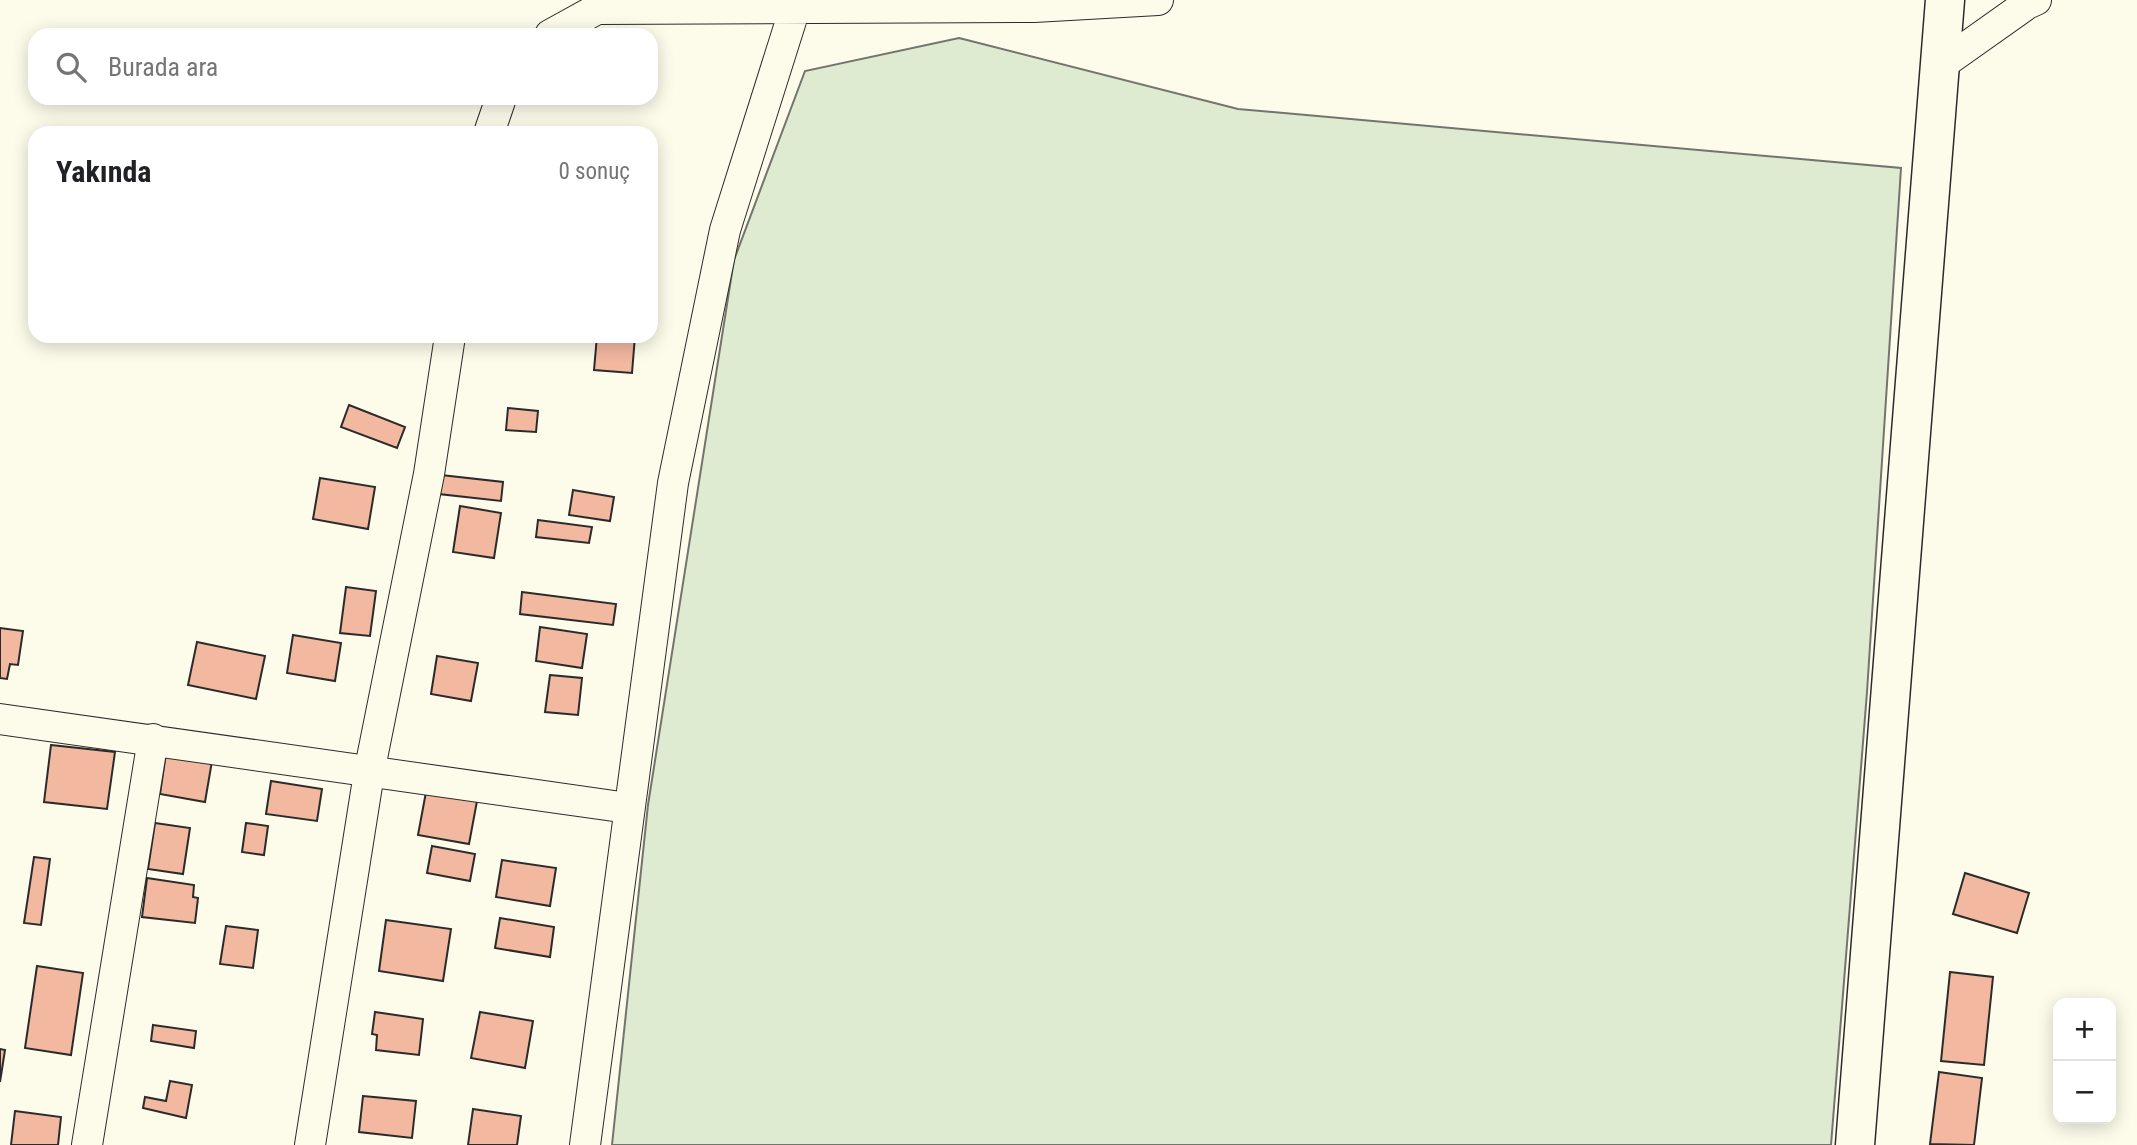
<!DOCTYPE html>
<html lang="tr">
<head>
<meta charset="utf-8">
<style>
  :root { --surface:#fff; --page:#f2f2f2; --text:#202124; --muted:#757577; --line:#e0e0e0 }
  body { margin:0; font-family:"Roboto Condensed",sans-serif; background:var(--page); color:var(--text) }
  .controls { position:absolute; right:21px; bottom:21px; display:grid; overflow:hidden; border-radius:14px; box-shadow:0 4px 18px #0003 }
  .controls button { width:63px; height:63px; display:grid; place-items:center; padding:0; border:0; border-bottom:2px solid var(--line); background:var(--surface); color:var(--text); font:35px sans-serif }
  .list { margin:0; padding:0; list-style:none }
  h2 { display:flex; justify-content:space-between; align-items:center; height:91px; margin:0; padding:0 28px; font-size:30px }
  h2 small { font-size:23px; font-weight:400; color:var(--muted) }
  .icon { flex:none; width:38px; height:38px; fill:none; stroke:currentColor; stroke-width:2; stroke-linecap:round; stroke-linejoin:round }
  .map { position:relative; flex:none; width:2137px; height:1145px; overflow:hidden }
  .search { position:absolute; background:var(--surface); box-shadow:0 4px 18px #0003; left:28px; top:28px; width:630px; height:77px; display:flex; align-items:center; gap:18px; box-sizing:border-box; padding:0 24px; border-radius:21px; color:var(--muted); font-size:26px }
  .panel { position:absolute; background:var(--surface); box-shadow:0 4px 18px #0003; left:28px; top:126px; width:630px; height:217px; border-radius:21px }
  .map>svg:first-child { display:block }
  .green { fill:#deebd1; stroke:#74746e; stroke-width:2 }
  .building { fill:#f2b8a0; stroke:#2b2b2b; stroke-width:2 }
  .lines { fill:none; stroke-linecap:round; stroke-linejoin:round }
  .street-casing { stroke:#2b2b2b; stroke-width:32 }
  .secondary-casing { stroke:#2b2b2b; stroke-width:41 }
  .street { stroke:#fdfbea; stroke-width:30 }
  .secondary { stroke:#fdfbea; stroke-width:38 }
</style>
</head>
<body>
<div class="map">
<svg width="2137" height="1145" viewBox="0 0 2137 1145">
  <rect width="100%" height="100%" fill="#fdfbea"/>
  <path class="green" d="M959,38l279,71 663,59 -34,524 -36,453h-1219l36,-340 86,-545 71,-189z"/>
  <path class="building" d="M597,336h38l-3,37 -38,-3z
    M349,405l56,22 -8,21 -56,-21z
    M508,408l30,3 -2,21 -30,-2z
    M441,475l62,7 -2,19 -62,-7z
    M320,478l55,9 -7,42 -55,-10z
    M573,490l41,7 -4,24 -41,-6z
    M460,506l41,7 -7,45 -41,-6z
    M538,520l54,7 -3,16 -53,-6z
    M346,587l30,4 -6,45 -30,-3z
    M522,592l94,12 -3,21 -93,-11z
    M540,627l47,7 -5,34 -46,-7z
    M0,628l23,3 -5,34 -8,-1 -3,15 -7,-1z
    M293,635l48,8 -6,38 -48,-8z
    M197,642l68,14 -9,43 -68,-14z
    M437,656l41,7 -7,38 -40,-7z
    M550,675l32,3 -4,37 -33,-3z
    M51,745l64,7 -8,57 -63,-7z
    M166,753l46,8 -7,41 -45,-8z
    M271,781l51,8 -5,32 -51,-7z
    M426,792l51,9 -8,43 -51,-9z
    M155,823l35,5 -7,46 -35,-5z
    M246,823l22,3 -4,29 -22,-3z
    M432,846l43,8 -5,27 -43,-8z
    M34,857l16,2 -9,66 -17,-2z
    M502,860l54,8 -6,38 -54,-9z
    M1965,873l64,20 -12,40 -64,-19z
    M147,878l47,7 -1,12 5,1 -3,25 -53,-6z
    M500,918l54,9 -4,30 -55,-9z
    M386,920l65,9 -8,52 -64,-10z
    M226,926l32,4 -5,38 -33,-4z
    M37,966l46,7 -12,82 -46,-7z
    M1950,972l43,5 -9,88 -43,-4z
    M375,1012l48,7 -4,36 -43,-5 1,-15 -5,-1z
    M480,1012l53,9 -8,47 -54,-10z
    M153,1025l43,6 -2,17 -43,-7z
    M0,1049l5,1 -5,32z
    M1939,1072l43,6 -8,67 -44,-1z
    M170,1081l22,4 -6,33 -43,-10 2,-11 21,4z
    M363,1096l53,5 -4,37 -53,-6z
    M473,1109l48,7 -4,29h-49z
    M15,1111l46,6 -3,28h-47z"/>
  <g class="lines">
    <defs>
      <path id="street" d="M550,35l47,-26 437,-2 124,-7
        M1941,65l86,-61 9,-4
        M489,133l12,-35
        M0,719l628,89
        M87,1145l66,-406
        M310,1145l59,-372 60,-299 21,-138
        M585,1145l88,-662 52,-253 70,-222 -2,-8"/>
      <path id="secondary" d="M1855,1145l90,-1145"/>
    </defs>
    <use href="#street" class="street-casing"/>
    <use href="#secondary" class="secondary-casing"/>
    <use href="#street" class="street"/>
    <use href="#secondary" class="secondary"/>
  </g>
</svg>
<div class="controls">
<button>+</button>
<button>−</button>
</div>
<div class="search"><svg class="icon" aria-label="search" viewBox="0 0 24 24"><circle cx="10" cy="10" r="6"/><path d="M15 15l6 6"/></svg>Burada ara</div>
<section class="panel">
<h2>Yakında<small>0 sonuç</small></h2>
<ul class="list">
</ul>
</section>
</div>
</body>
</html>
